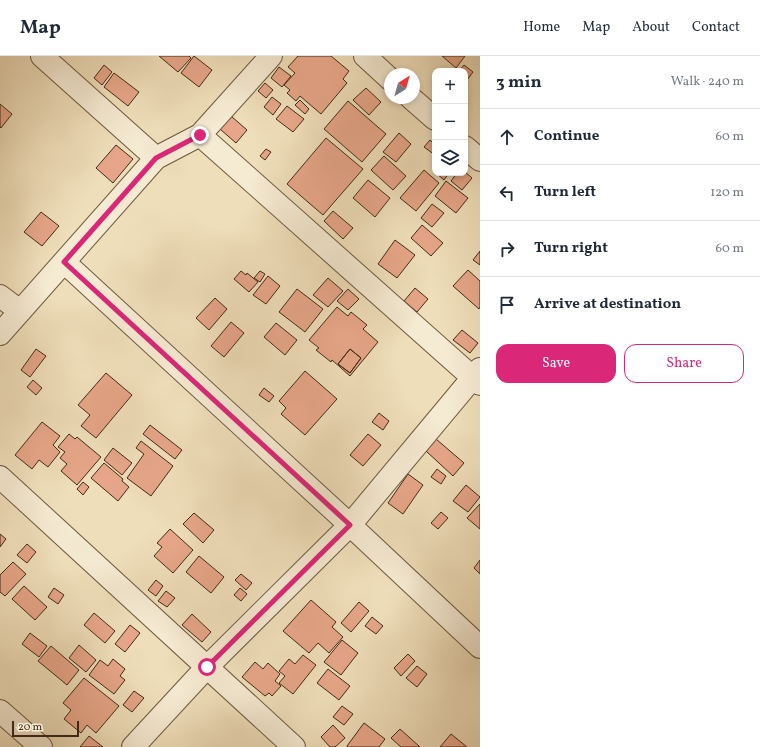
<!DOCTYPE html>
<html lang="en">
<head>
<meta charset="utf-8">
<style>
  :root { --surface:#fff; --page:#f6f6f7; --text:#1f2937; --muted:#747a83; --line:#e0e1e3; --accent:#db2777 }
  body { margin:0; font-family:Vollkorn,serif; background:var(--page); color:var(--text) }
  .controls { position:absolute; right:12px; top:12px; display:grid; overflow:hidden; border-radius:8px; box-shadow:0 2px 6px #0003 }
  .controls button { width:36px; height:36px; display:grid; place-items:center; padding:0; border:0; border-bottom:1px solid var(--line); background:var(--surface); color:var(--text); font:20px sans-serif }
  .compass { position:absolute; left:384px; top:12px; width:36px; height:36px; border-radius:50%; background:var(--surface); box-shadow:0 2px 6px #0003; rotate:37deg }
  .scale { position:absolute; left:12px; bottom:10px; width:67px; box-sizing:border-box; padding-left:4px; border:2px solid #422b15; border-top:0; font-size:11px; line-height:14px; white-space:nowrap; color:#422b15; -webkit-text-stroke:3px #f5ead2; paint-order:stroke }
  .stop { position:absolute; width:12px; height:12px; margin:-9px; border:3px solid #db2777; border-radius:50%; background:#fff }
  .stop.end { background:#db2777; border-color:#fff; box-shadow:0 1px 4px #0008 }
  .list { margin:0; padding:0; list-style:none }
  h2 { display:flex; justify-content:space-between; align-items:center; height:52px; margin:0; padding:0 16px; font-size:17px }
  h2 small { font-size:13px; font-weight:400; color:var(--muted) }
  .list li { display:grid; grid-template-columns:26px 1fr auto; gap:12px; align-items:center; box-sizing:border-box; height:56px; padding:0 16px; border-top:1px solid var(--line) }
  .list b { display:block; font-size:15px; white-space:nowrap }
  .list em { font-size:13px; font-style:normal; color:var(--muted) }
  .actions { display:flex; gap:8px; padding:12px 16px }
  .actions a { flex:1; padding:9px 0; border:1px solid var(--accent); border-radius:12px; text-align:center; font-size:14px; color:var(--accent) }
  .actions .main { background:var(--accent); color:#fff }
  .icon { flex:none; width:22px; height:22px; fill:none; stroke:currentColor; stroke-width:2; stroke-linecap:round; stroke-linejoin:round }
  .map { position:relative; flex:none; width:480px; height:691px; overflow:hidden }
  header { display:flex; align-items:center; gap:24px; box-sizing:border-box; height:56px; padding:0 20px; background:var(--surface); border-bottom:1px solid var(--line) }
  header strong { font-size:19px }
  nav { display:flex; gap:22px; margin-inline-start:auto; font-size:14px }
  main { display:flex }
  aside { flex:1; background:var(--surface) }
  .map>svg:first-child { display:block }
  .building { fill:#e7a689; stroke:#422b15; fill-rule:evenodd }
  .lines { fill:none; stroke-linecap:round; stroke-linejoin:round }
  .street-casing { stroke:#6d583e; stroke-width:24 }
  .street { stroke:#f5ead2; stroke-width:22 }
  .route { stroke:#db2777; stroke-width:5 }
</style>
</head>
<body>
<header>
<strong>Map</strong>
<nav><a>Home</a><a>Map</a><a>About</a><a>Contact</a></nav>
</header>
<main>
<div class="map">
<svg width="480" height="691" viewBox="0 0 480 691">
  <rect width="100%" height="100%" fill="#efdeba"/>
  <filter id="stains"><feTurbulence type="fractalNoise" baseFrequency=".005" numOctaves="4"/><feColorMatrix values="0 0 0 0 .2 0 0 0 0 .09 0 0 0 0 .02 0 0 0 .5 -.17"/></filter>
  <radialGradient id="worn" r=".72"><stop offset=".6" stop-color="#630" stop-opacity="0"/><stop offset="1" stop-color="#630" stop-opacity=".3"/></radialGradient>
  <path class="building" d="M159,0h30l2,2 -13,14z
    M194,0l18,14 -13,17 -18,-14z
    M298,0h33l18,15 -6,8 4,4 -26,31 -21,-18 -4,5 -9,-8 3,-3 -6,-5 11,-12 -7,-6z
    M442,0h23l-9,12z
    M104,9l8,7 -10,13 -8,-7z
    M464,9l9,7 -6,8 -2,-2v-7h-6z
    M279,11l12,9 -9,11 -11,-9z
    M114,17l25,19 -11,14 -24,-19z
    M265,27l8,7 -7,8 -8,-7z
    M366,32l15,14 -12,13 -16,-15z
    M272,41l9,7 -8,11 -9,-8z
    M300,44l9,9 -4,5 -10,-9z
    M348,45l38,33 -24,28 -38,-33z
    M0,48l12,10 -11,14 -1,-1z
    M287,50l17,13 -11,13 -17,-13z
    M231,60l16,14 -11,13 -16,-14z
    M399,77l12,11 -15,18 -13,-10z
    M326,82l37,31 -40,46 -36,-31z
    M430,84l5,5v10l-11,-8z
    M116,89l17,14 -20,24 -17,-15z
    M266,93l5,3 -6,8 -5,-4z
    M384,100l22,20 -13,14 -22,-20z
    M424,114l15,13 -23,28 -16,-13z
    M465,116l7,6 -10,12 -11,-9 6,-8z
    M436,117h13l-5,7z
    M368,124l22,18 -15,19 -22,-19z
    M446,125l22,17 -12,15 -21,-17z
    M432,148l12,9 -12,14 -11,-9z
    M333,155l20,17 -10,11 -19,-18z
    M41,156l18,14 -17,20 -18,-14z
    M422,169l21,18 -12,13 -20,-18z
    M395,184l20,15 -18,23 -19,-14z
    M480,195v14l-7,-5z
    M468,214l12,11v26l-1,2 -26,-23z
    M241,215l5,4 1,-2 11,9 -9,10 -15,-13z
    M260,215l5,3 -5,8 -6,-4z
    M268,220l12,10 -14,18 -13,-9z
    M328,222l15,13 -15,16 -15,-12z
    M415,232l13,11 -11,13 -13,-11z
    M297,233l26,20 -18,23 -26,-20z
    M348,233l11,10 -11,11 -11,-9z
    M215,242l12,11 -18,21 -13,-12z
    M337,251l11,9 3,-4 16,13 -4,4 15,13 -28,34 -18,-16 -1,2 -15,-12 3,-2 -10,-8zM350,293l11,9 -11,15 -12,-9z
    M231,266l13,11 -20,24 -13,-11z
    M276,267l21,17 -12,15 -21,-18z
    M462,274l16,13 -8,10 -17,-13z
    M36,293l10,7 -16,21 -9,-7z
    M350,293l11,9 -11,15 -12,-9z
    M305,315l32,28 -32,36 -24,-21 5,-6 -7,-7z
    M106,317l26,22 -36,43 -15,-12 9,-11 -12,-10z
    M33,324l9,8 -6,7 -9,-8z
    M264,332l10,8 -5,6 -10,-7z
    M379,357l10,8 -6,9 -11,-8z
    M42,366l18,14 -7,9 7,7 -12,15 -9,-7 -7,9 -17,-14z
    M150,369l32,25 -7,9 -32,-25z
    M69,378l6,5 2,-2 24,20 -24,28 -16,-14 6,-7 -7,-6 5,-6 -7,-5z
    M368,378l13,11 -18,21 -13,-11z
    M436,383l28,24 -11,13 -27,-25z
    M141,385l32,25 -22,30 -24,-18 17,-24 -8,-6z
    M113,392l19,15 -10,12 -18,-15z
    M104,407l19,16 -1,2 7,6 -11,14 -27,-23z
    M437,413l9,7 -5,8 -10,-7z
    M408,418l15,11 -20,29 -15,-11z
    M83,426l6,5 -6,8 -6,-6z
    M466,429l14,12 -12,15 -15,-11z
    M480,448v25l-13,-11z
    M441,456l7,6 -10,11 -7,-6z
    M194,457l20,17 -11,13 -20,-19z
    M170,473l23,21 -20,23 -19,-17 8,-9 -5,-4z
    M0,478l6,5 -6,8z
    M27,488l9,8 -9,11 -10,-8z
    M199,500l25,21 -13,16 -25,-21z
    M480,504v14l-6,-6z
    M13,506l13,12 -21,22 -5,-4v-17z
    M241,518l11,9 -6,7 -11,-10z
    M156,524l7,6 -7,10 -8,-6z
    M24,530l23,21 -12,13 -23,-21z
    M54,532l10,7 -6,9 -10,-7z
    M240,532l7,6 -6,7 -7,-6z
    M166,535l9,7 -8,9 -9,-6z
    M311,544l25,22 -4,5 11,10 -14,16 -11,-10 -9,10 -26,-22z
    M359,546l10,9 -18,21 -10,-9z
    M94,557l21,18 -10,12 -21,-18z
    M192,558l19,18 -9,10 -20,-17z
    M372,561l11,9 -7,8 -11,-8z
    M130,569l10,8 -15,19 -10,-8z
    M30,577l17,13 -8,11 -17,-13z
    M342,584l16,13 -17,22 -17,-13z
    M79,589l17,15 -10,12 -17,-14z
    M51,590l28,24 -12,15 -29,-24z
    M408,598l7,7 -14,15 -7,-8z
    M303,599l13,10 -23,29 -14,-11 6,-7 -6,-5 10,-12 6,5z
    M113,603l12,10 -5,7 5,4 -11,14 -25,-19 11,-15 8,6z
    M255,606l8,7 5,-6 12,11 -5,7 6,5 -9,10 -3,-3 -4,3 -23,-19z
    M417,610l10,8 -10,13 -11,-9z
    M328,613l22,17 -11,14 -22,-17z
    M84,622l35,28 -23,27 -9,-8 -6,8 -17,-14 7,-9 -8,-7z
    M134,635l10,7 -12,14 -9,-7z
    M342,650l11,8 -9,11 -11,-8z
    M364,667l21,16 -6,8h-31l-1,-1z
    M333,669l12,13 -10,9h-5l-9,-10z
    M400,673l20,18h-19l-10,-9z
    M451,678l16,13h-27z
    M89,680l14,11h-23z"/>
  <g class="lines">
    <defs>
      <path id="street" d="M42,0l114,102
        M365,0l25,23
        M411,42l24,21
        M200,79l280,249
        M465,91l15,13
        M64,206l286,263 130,122
        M0,240l20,15
        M0,278l156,-176 44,-23 71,-79
        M0,421l294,270
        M0,655l41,36
        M133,691l74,-80 143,-142 130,-156"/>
    </defs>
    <use href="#street" class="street-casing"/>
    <use href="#street" class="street"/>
  </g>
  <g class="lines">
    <path class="route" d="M200,79l-44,23 -92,104 286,263 -143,142"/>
  </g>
  <rect width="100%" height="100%" filter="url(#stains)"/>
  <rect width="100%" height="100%" fill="url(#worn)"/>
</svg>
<div class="controls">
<button>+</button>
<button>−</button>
<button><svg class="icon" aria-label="layers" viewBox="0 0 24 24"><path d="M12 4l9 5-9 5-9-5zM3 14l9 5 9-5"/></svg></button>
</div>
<svg class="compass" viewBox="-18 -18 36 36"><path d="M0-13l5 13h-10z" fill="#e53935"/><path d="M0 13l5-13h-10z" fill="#747a83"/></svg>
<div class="scale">20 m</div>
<div class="stop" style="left:207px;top:611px"></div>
<div class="stop end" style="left:200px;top:79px"></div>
</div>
<aside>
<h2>3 min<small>Walk · 240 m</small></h2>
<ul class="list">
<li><svg class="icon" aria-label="ahead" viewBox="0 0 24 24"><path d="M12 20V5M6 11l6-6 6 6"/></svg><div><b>Continue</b></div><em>60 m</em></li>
<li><svg class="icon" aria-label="left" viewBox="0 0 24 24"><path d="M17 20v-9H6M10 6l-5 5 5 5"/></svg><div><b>Turn left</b></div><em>120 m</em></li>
<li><svg class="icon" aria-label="right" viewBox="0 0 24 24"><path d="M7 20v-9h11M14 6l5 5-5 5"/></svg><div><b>Turn right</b></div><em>60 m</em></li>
<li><svg class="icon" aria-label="arrive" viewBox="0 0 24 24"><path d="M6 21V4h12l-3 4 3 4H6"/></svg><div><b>Arrive at destination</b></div></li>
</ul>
<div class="actions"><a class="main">Save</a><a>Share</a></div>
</aside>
</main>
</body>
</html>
